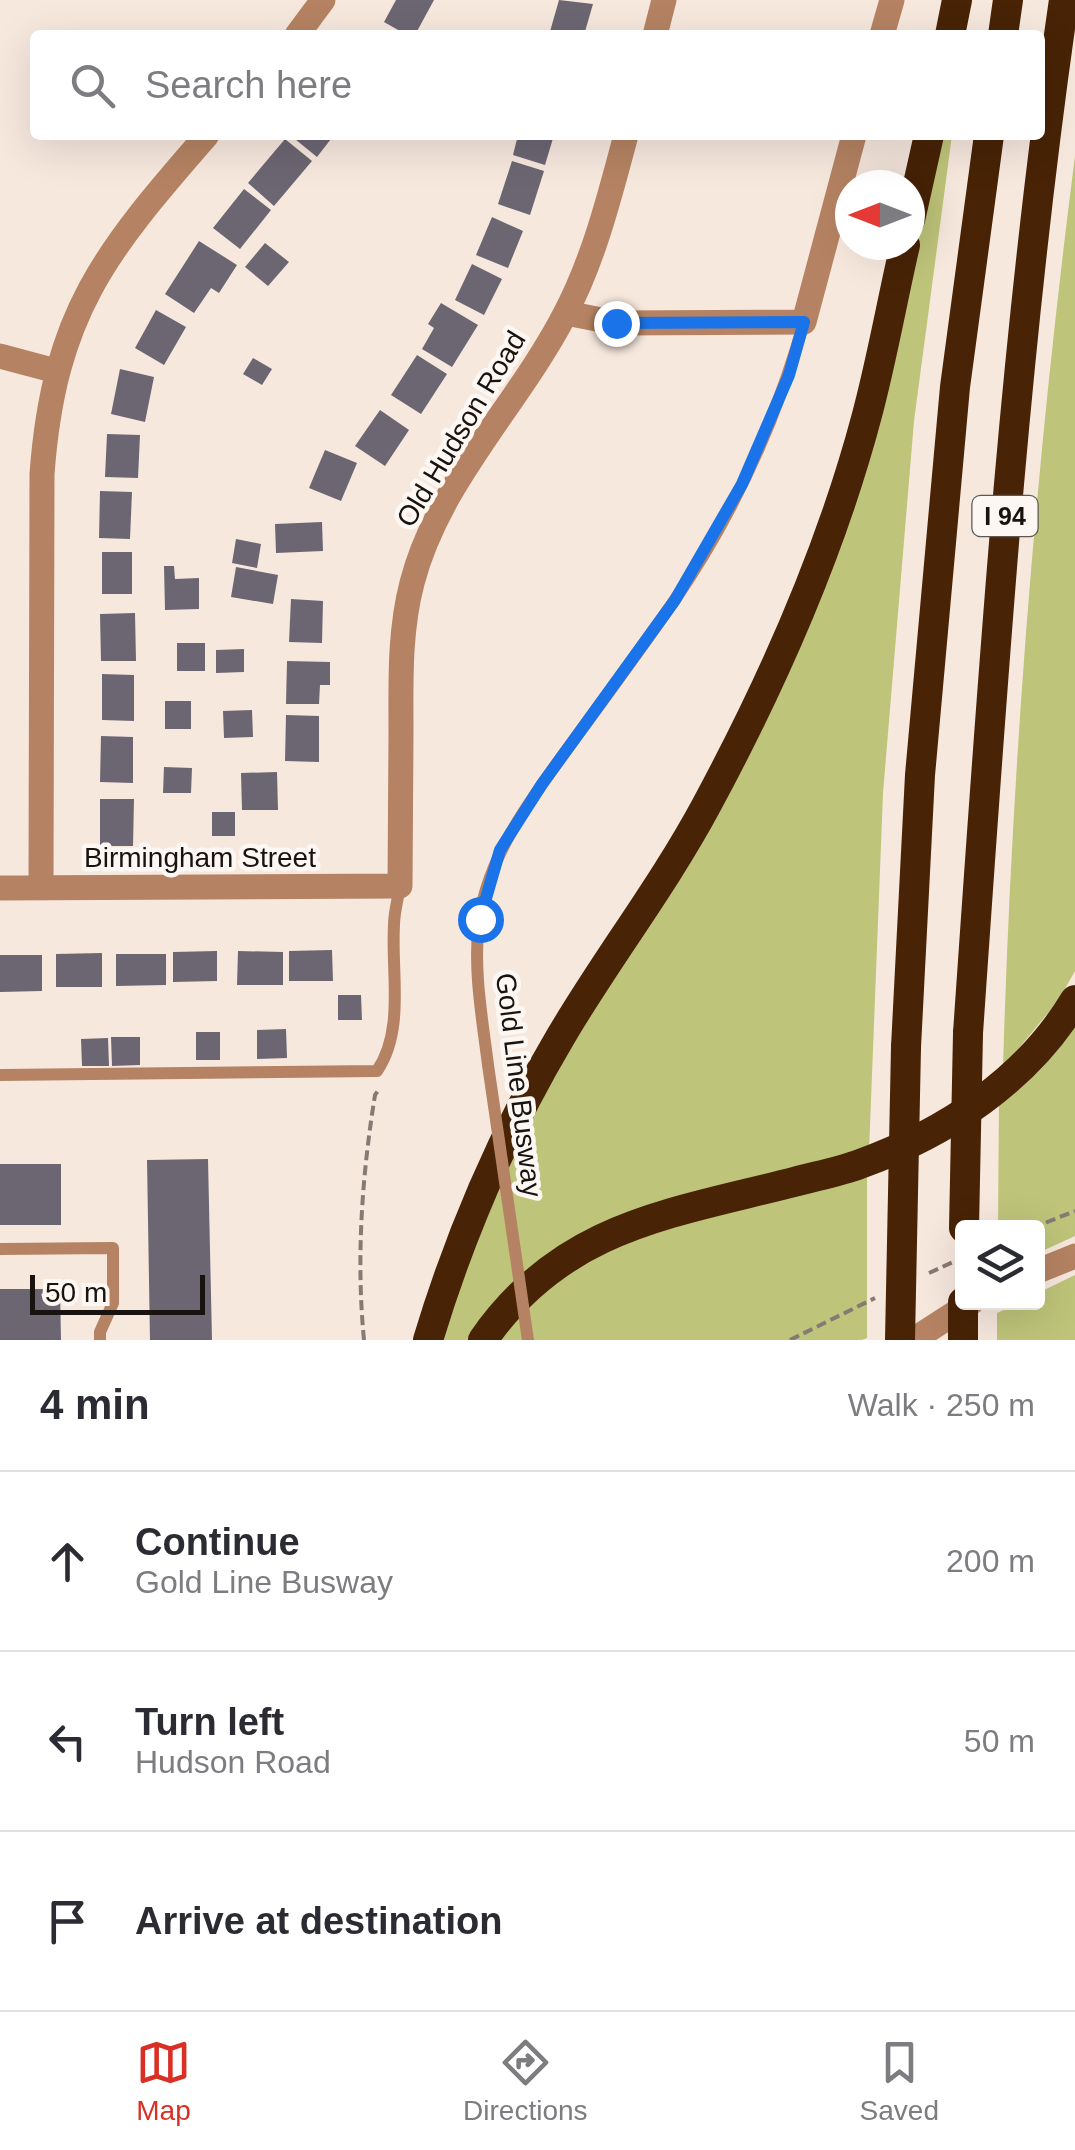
<!DOCTYPE html>
<html lang="en">
<head>
<meta charset="utf-8">
<style>
  :root { --surface:#fff; --page:#f2f2f3; --text:#2b2b33; --muted:#7c7c81; --line:#e1e1e2; --accent:#d93025 }
  body { margin:0; font-family:Helvetica,sans-serif; background:var(--page); color:var(--text) }
  .controls { position:absolute; right:30px; bottom:30px; display:grid; overflow:hidden; border-radius:10px; box-shadow:0 10px 40px #0002 }
  .controls button { width:90px; height:90px; display:grid; place-items:center; padding:0; border:0; border-bottom:2px solid var(--line); background:var(--surface); color:var(--text); font:50px sans-serif }
  .compass { position:absolute; left:835px; top:170px; width:90px; height:90px; border-radius:50%; background:var(--surface); box-shadow:0 10px 40px #0002; rotate:270deg }
  .scale { position:absolute; left:30px; bottom:25px; width:175px; box-sizing:border-box; padding-left:10px; border:5px solid #18130f; border-top:0; font-size:28px; line-height:35px; white-space:nowrap; color:#18130f; -webkit-text-stroke:8px #fdf7f3; paint-order:stroke }
  .stop { position:absolute; width:30px; height:30px; margin:-22px; border:8px solid #1a73e8; border-radius:50%; background:#fff }
  .stop.end { background:#1a73e8; border-color:#fff; box-shadow:0 2px 10px #0008 }
  .list { margin:0; padding:0; list-style:none }
  h2 { display:flex; justify-content:space-between; align-items:center; height:130px; margin:0; padding:0 40px; font-size:42px }
  h2 small { font-size:32px; font-weight:400; color:var(--muted) }
  .list li { display:grid; grid-template-columns:65px 1fr auto; gap:30px; align-items:center; box-sizing:border-box; height:180px; padding:0 40px; border-top:2px solid var(--line) }
  .list b { display:block; font-size:38px; white-space:nowrap }
  .list p { margin:0; font-size:32px; white-space:nowrap; color:var(--muted) }
  .list em { font-size:32px; font-style:normal; color:var(--muted) }
  .icon { flex:none; width:55px; height:55px; fill:none; stroke:currentColor; stroke-width:2; stroke-linecap:round; stroke-linejoin:round }
  .map { position:relative; flex:none; width:1075px; height:1340px; overflow:hidden }
  .search { position:absolute; background:var(--surface); box-shadow:0 10px 40px #0002; left:30px; right:30px; top:30px; height:110px; display:flex; align-items:center; gap:25px; box-sizing:border-box; padding:0 35px; border-radius:10px; color:var(--muted); font-size:38px }
  .sheet { height:670px; background:var(--surface) }
  nav { display:flex; justify-content:space-around; align-items:center; box-sizing:border-box; height:140px; border-top:2px solid var(--line); background:var(--surface); font-size:28px; color:var(--muted) }
  nav a { display:grid; justify-items:center; gap:5px }
  nav .on { color:var(--accent) }
  .map>svg:first-child { display:block }
  .green { fill:#bec479 }
  .building { fill:#6c6673 }
  .lines { fill:none; stroke-linecap:round; stroke-linejoin:round }
  .path { stroke:#857b74; stroke-width:4; stroke-dasharray:10 5; stroke-linecap:butt }
  .service { stroke:#b58363; stroke-width:12 }
  .minor { stroke:#b58363; stroke-width:25 }
  .tertiary { stroke:#b58363; stroke-width:25 }
  .motorway { stroke:#482306; stroke-width:30 }
  .service-bridge { stroke:#b58363; stroke-width:12 }
  .motorway-bridge { stroke:#482306; stroke-width:30 }
  .route { stroke:#1a73e8; stroke-width:12 }
  .labels { text-anchor:middle; dominant-baseline:central; stroke-width:9; stroke-linejoin:round; paint-order:stroke }
  .shield { fill:#fdf7f3; stroke:#5d5753; stroke-width:2.5 }
  .shield-label { font-size:25px; font-weight:bold; fill:#18130f }
  .street-label { font-size:28px; fill:#18130f; stroke:#fdf7f3 }
</style>
</head>
<body>
<div class="map">
<svg width="1075" height="1340" viewBox="0 0 1075 1340">
  <rect width="100%" height="100%" fill="#f7e8de"/>
  <path class="green" d="M935,135h17l-38,286 -31,372 -14,359 -218,54 -181,134h-30l18,-59 81,-180 235,-411z
    M1075,156v815l-17,30 -55,66c9,-305 33,-608 72,-911z
    M1075,1013v223l-37,17v-25h-40l1,-132z
    M867,1172v166l-5,2h-371l39,-42 82,-55z
    M1075,1275v65h-78v-27l22,-10 19,-1v-9z"/>
  <path class="building" d="M396,0h38l-19,35h-8l-23,-13z
    M559,0l34,4 -9,31h-35z
    M290,135h44l-17,22z
    M518,135h36l-9,30 -32,-10z
    M285,139l27,22 -38,45 -26,-23z
    M512,161l32,10 -14,44 -32,-11z
    M244,189l27,21 -31,39 -27,-21z
    M492,217l31,14 -15,37 -32,-13z
    M199,241l38,24 -18,28 -8,-5 -17,25 -29,-19z
    M265,243l24,19 -21,24 -23,-19z
    M472,264l30,15 -18,36 -29,-15z
    M441,303l37,22 -26,42 -30,-18 12,-21 -6,-4z
    M156,310l30,17 -22,38 -29,-17z
    M417,355l30,19 -26,40 -30,-19z
    M253,358l19,11 -10,16 -19,-11z
    M120,369l34,8 -9,45 -34,-8z
    M380,410l29,20 -24,36 -30,-20z
    M107,434l33,1 -2,43 -33,-1z
    M325,450l32,13 -16,38 -32,-13z
    M100,491l32,1 -2,47 -31,-1z
    M322,522l1,29 -47,2 -1,-29z
    M236,539l25,5 -4,24 -25,-5z
    M102,552h30v42h-30z
    M164,566h10l1,13 24,-1v31l-34,1z
    M236,567l42,8 -5,29 -42,-7z
    M291,599l32,2 -1,42 -33,-1z
    M135,613l1,48h-35l-1,-47z
    M177,643h28v28h-28z
    M244,649v23l-28,1v-23z
    M287,661l43,1v23h-10l-1,19h-33z
    M102,674l32,1v46l-32,-1z
    M165,701h26v28h-26z
    M252,710l1,27 -29,1 -1,-27z
    M286,715l33,1v46l-34,-1z
    M101,736l32,1v46l-33,-1z
    M164,767l28,1 -1,25h-28z
    M277,772l1,38h-36l-1,-37z
    M100,799h34l-1,47h-33z
    M212,812h23v24h-23z
    M332,950l1,31h-44v-30z
    M217,951v30l-44,1v-30z
    M238,951l45,1v33h-46z
    M102,953v34h-46v-33z
    M116,954h50v31l-50,1z
    M0,955h42v36l-42,1z
    M338,995h23l1,25h-24z
    M286,1029l1,29 -30,1v-29z
    M196,1032h24v28h-24z
    M111,1037h29v28l-28,1z
    M108,1038l1,28h-27l-1,-27z
    M208,1159l4,181h-62l-3,-180z
    M0,1164h61v61h-61z
    M0,1289h60l1,51h-61z"/>
  <g class="lines">
    <path class="path" d="M1032,1228l43,-17
      M929,1273l33,-15
      M364,1340c-8,-81 -2,-165 11,-245l5,-7
      M790,1340l85,-42"/>
    <path class="service" d="M488,1065c-6,-48 -15,-96 -9,-144 9,-68 56,-127 95,-181 33,-45 66,-90 98,-136 59,-85 104,-183 132,-282
      M0,1075l377,-4c28,-41 14,-99 17,-146 0,-13 4,-26 6,-39
      M0,1249l113,-1v55l-13,29v8"/>
    <path class="minor" d="M297,35l26,-35
      M655,35l9,-35
      M882,35l10,-35
      M566,313l51,10 187,-1 50,-187
      M0,356l56,15
      M41,887l1,-413c12,-161 63,-222 165,-339
      M0,888l400,-2c0,-51 1,-101 1,-152 0,-51 -2,-101 11,-151 26,-101 106,-178 153,-269 29,-55 45,-119 61,-179"/>
    <path class="tertiary" d="M1038,1271l37,-15
      M913,1340l59,-38"/>
    <path class="motorway" d="M950,35l7,-35
      M1003,35l5,-35
      M910,220l19,-85
      M968,1033c24,-345 46,-690 96,-1033
      M906,1047l14,-272 35,-388 34,-252
      M428,1340c32,-106 76,-208 133,-304 46,-78 102,-150 145,-230 67,-124 125,-255 161,-391 15,-56 25,-114 38,-170
      M483,1340c79,-114 186,-126 311,-158 22,-6 45,-10 66,-18 86,-31 167,-84 215,-164"/>
    <path class="service-bridge" d="M488,1065l40,275"/>
    <path class="motorway-bridge" d="M964,1228l4,-195
      M900,1340l6,-293
      M963,1340v-38"/>
  </g>
  <g class="lines">
    <path class="route" d="M480,919l20,-69 42,-66 133,-184 67,-116 47,-109 15,-53 -188,1"/>
  </g>
  <g class="labels">
    <rect class="shield" x="972.5" y="496" width="65" height="40" rx="8"/>
    <g class="shield-label">
      <text x="1005" y="516">I 94</text>
    </g>
    <g class="street-label">
      <text transform="translate(461 429) rotate(-59)">Old Hudson Road</text>
      <text x="200" y="857">Birmingham Street</text>
      <text transform="translate(519 1085) rotate(83)">Gold Line Busway</text>
    </g>
  </g>
</svg>
<div class="controls">
<button><svg class="icon" aria-label="layers" viewBox="0 0 24 24"><path d="M12 4l9 5-9 5-9-5zM3 14l9 5 9-5"/></svg></button>
</div>
<svg class="compass" viewBox="-18 -18 36 36"><path d="M0-13l5 13h-10z" fill="#e53935"/><path d="M0 13l5-13h-10z" fill="#7c7c81"/></svg>
<div class="scale">50 m</div>
<div class="stop" style="left:480px;top:919px"></div>
<div class="stop end" style="left:616px;top:323px"></div>
<div class="search"><svg class="icon" aria-label="search" viewBox="0 0 24 24"><circle cx="10" cy="10" r="6"/><path d="M15 15l6 6"/></svg>Search here</div>
</div>
<section class="sheet">
<h2>4 min<small>Walk · 250 m</small></h2>
<ul class="list">
<li><svg class="icon" aria-label="ahead" viewBox="0 0 24 24"><path d="M12 20V5M6 11l6-6 6 6"/></svg><div><b>Continue</b><p>Gold Line Busway</p></div><em>200 m</em></li>
<li><svg class="icon" aria-label="left" viewBox="0 0 24 24"><path d="M17 20v-9H6M10 6l-5 5 5 5"/></svg><div><b>Turn left</b><p>Hudson Road</p></div><em>50 m</em></li>
<li><svg class="icon" aria-label="arrive" viewBox="0 0 24 24"><path d="M6 21V4h12l-3 4 3 4H6"/></svg><div><b>Arrive at destination</b></div></li>
</ul>
</section>
<nav>
<a class="on"><svg class="icon" aria-label="map" viewBox="0 0 24 24"><path d="M3 6l6-2 6 2 6-2v14l-6 2-6-2-6 2zM9 4v14M15 6v14"/></svg>Map</a>
<a><svg class="icon" aria-label="directions" viewBox="0 0 24 24"><path d="M12 3l9 9-9 9-9-9zM9 14v-3h6M13 9l2 2-2 2"/></svg>Directions</a>
<a><svg class="icon" aria-label="saved" viewBox="0 0 24 24"><path d="M7 4h10v16l-5-4-5 4z"/></svg>Saved</a>
</nav>
</body>
</html>
